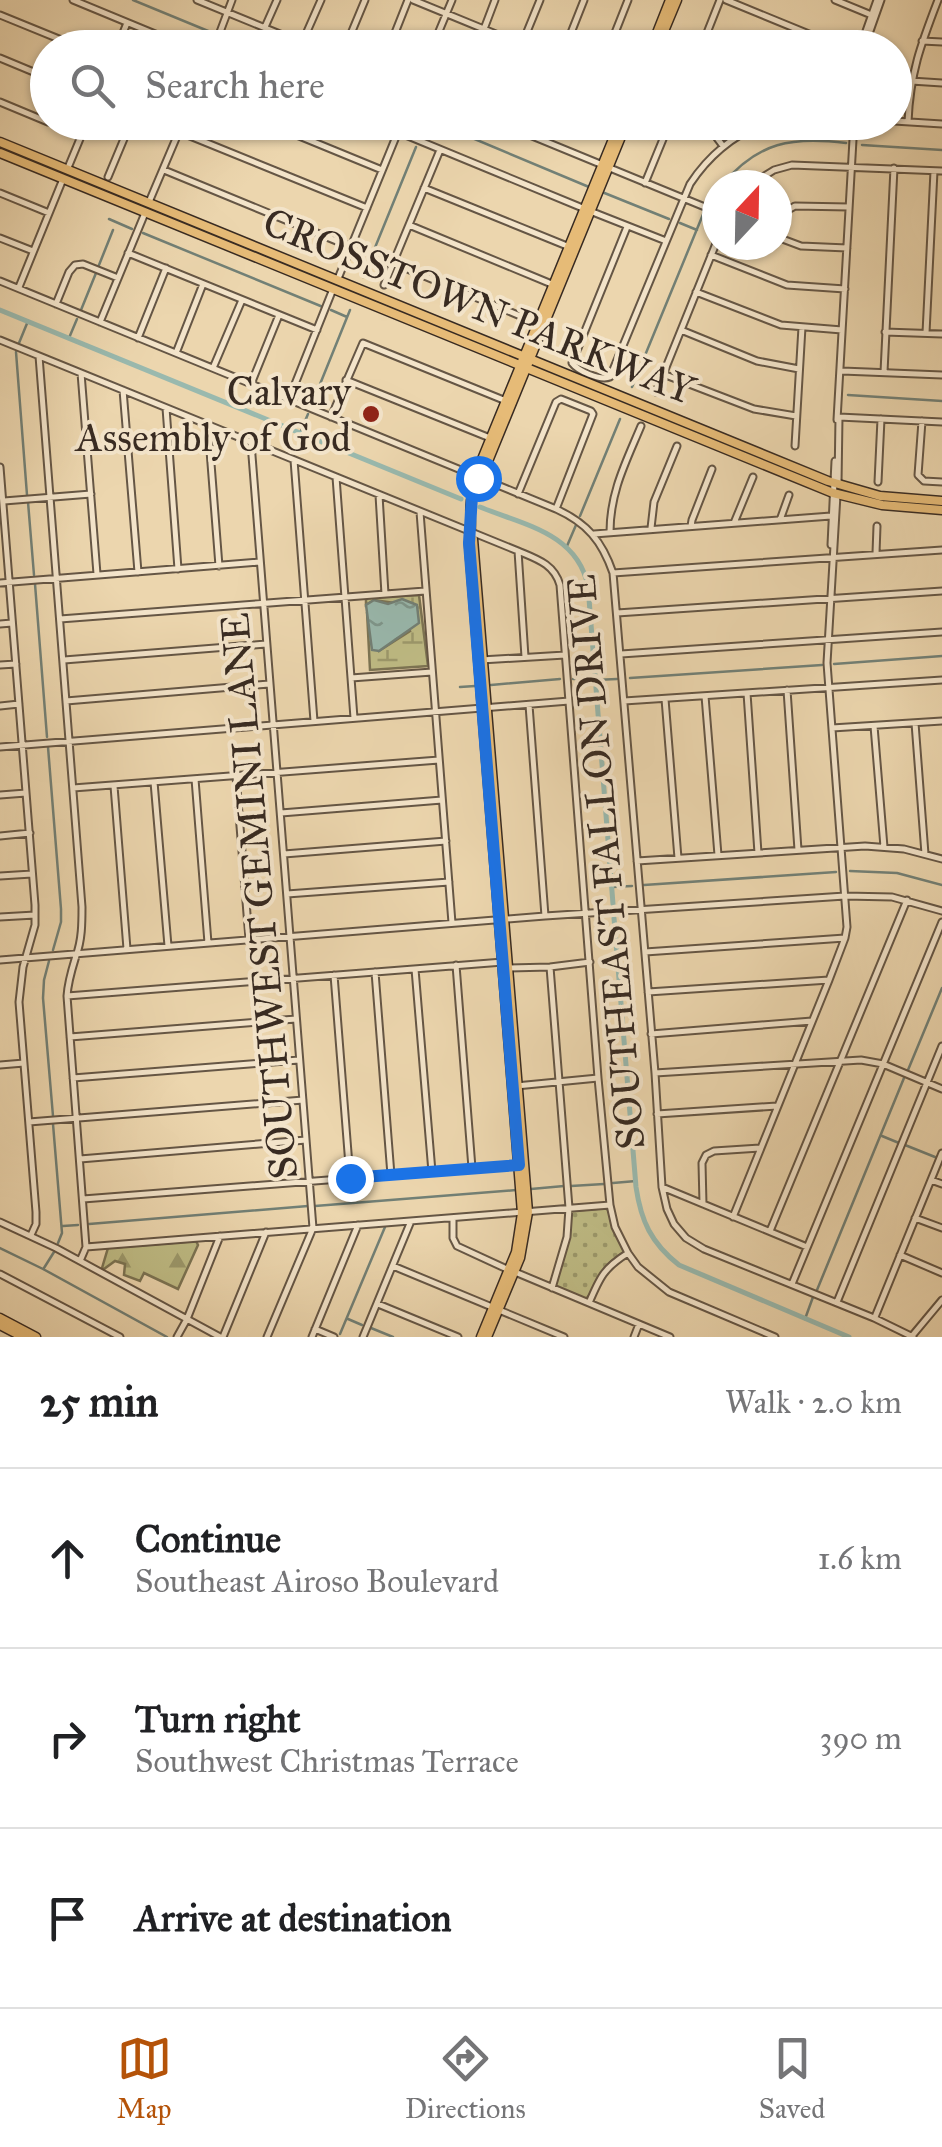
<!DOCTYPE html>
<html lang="en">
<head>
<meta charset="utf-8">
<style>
  :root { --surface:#fff; --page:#f2f2f2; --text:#202124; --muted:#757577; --line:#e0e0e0; --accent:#b45309 }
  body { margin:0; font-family:"IM FELL Great Primer",serif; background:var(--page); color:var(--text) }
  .compass { position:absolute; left:702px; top:170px; width:90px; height:90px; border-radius:50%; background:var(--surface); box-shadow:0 2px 8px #0004; rotate:22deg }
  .stop { position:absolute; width:30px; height:30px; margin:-22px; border:8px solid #1a73e8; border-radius:50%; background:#fff }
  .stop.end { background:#1a73e8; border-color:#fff; box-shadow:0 2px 10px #0008 }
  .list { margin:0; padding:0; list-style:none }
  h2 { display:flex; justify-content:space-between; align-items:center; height:130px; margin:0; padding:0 40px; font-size:42px }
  h2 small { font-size:32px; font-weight:400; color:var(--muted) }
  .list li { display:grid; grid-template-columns:65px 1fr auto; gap:30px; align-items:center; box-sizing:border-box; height:180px; padding:0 40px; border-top:2px solid var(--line) }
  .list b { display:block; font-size:38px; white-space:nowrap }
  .list p { margin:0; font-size:32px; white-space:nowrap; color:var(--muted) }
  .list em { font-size:32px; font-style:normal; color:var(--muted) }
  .icon { flex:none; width:55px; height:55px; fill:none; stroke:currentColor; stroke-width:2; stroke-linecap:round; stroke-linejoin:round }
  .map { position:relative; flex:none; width:942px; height:1337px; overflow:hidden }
  .search { position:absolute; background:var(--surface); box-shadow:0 2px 8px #0004; left:30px; right:30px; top:30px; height:110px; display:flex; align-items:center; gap:25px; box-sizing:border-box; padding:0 35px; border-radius:55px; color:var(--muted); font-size:38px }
  .sheet { height:670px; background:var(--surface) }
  nav { display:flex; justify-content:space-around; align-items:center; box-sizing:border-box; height:140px; border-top:2px solid var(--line); background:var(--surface); font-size:28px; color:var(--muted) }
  nav a { display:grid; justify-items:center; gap:5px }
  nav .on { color:var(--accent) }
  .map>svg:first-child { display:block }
  .forest { fill:url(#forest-firs); stroke:#7c7454; stroke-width:2.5 }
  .wetland { fill:url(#wetland-marsh); stroke:#7c7454; stroke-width:2.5 }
  .park { fill:url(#park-dots); stroke:#7c7454; stroke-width:2.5 }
  .water { fill:url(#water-ripples); stroke:#728076; stroke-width:2.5 }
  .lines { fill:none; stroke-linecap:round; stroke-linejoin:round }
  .stream { stroke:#728076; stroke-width:2.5 }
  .canal { stroke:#99b9ae; stroke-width:5 }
  .minor-casing { stroke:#655645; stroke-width:9 }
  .major-casing { stroke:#382b22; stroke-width:11 }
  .minor { stroke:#f3e4ca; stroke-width:5 }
  .major { stroke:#e6bb77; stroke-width:8 }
  .route { stroke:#1a73e8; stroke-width:12 }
  .poi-dot { fill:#8f2418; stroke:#f3e4ca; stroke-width:4 }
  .labels { text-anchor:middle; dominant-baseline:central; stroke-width:8; stroke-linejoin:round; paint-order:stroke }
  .street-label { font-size:40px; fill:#382b22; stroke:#f3e4ca }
  .poi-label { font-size:40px; fill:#382b22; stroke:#f3e4ca; text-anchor:end }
</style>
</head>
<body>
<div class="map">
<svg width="942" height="1337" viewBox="0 0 942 1337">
  <defs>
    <pattern id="forest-firs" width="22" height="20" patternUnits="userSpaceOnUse" patternTransform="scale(2.5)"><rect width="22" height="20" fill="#bfbc85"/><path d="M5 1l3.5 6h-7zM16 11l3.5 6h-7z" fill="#9c996c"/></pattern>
    <pattern id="wetland-marsh" width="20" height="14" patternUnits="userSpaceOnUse" patternTransform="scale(2.5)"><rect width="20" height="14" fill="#bfbc85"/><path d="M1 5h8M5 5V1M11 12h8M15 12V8" fill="none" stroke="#9c996c"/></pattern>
    <pattern id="park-dots" width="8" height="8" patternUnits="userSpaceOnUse" patternTransform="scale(2.5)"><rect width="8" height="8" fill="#bfbc85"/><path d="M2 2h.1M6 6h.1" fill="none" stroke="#9c996c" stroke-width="1.8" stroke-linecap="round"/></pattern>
    <pattern id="water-ripples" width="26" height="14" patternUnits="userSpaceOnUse" patternTransform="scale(2.5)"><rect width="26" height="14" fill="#99b9ae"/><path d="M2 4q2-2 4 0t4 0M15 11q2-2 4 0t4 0" fill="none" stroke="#7e978d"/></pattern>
  </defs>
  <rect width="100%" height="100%" fill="#ecd6ae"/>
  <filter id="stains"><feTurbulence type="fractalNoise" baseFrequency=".002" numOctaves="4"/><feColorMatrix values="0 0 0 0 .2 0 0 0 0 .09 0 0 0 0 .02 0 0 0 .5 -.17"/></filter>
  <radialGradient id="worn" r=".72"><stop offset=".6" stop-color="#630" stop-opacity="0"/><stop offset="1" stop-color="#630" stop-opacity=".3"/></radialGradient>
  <path class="forest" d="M196,1241l2,4 -20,44 -34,-16 -4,8 -16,-6 1,-11 -10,-3 -11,8 -2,-1 6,-20z"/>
  <path class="wetland" d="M419,595l9,71 -58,4 -3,-58 3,18 9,21 31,-20 -16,-28 -20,-3 -8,5v-7z"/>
  <path class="park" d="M607,1208l18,43c-7,6 -16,10 -21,18 -8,10 -10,23 -19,31l-30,-14 12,-41 4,-34z"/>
  <path class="water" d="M402,599l15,6 2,18 -40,28 -7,-1 -6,-45 8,-5 14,4z"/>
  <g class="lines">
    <path class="stream" d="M133,0l80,33
      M224,37l24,11
      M434,122l155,65
      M421,135l5,-13
      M862,145l80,5
      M722,185c36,-43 70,-49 124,-42
      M602,192l67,27
      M709,203l8,-12
      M109,219l23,10
      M680,223l17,7
      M143,233l180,74
      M99,265l14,-35
      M363,277l53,-130
      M81,310l15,-37
      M331,310l16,7
      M69,338l8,-19
      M19,343l9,-22
      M16,352l11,143
      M632,387l72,-175
      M848,395l94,6
      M312,404l38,-94
      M300,433l8,-19
      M28,502l6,73
      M580,516l40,-97
      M567,546l9,-21
      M35,584l12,153
      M834,664l108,-8
      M630,678l192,-13
      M573,679l22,-1
      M595,680l22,-1
      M491,685l69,-6
      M460,687l15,-1
      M48,747l13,162v13l-8,28
      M850,871l47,2 45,12
      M644,885l192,-13
      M612,887l20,-1
      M49,961l-5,19 -1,18 10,118
      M908,1070l34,-82
      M53,1124l9,109 -4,10
      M882,1136l17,7
      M905,1145l30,12
      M613,1183l23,-2
      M571,1186l33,-2
      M531,1189l33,-3
      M315,1206l201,-16
      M89,1224l219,-18
      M63,1226l15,-1
      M0,1248l43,21 124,68
      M44,1268l10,-16
      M817,1290l87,-212
      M348,1319l14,6
      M805,1319l8,-22
      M371,1328l22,9
      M340,1334l45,-107"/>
    <path class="canal" d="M0,310l461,189
      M480,507c44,18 97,26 108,79l25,318
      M614,918l22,269c5,34 15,56 43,78l170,72"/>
    <defs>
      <path id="minor" d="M73,0l116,48
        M197,0l117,48
        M413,0l117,48
        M726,0l117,48
        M835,0l34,14
        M0,15l81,33
        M265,27l12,-27
        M484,29l11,-29
        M706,36l28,12
        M922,41l20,1
        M302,43l19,-43
        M522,44l18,-44
        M117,48l10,-25
        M214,48l18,-48
        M345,48l20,-48
        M389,48l19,-48
        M432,48l20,-48
        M565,48l19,-48
        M609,48l19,-48
        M701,48l19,-48
        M860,48l17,-48
        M864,48l17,-48
        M0,58l48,20
        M911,81l31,2
        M0,102l48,20
        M894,121l48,3
        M50,122l31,13
        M265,122l117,48
        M374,122l211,87
        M498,122l219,90
        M605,122l13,6
        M908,122c2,-49 13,-78 30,-122
        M711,130l12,16
        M180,132l187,76
        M67,170l20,-48
        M164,170l187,77
        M108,177l23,-55
        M645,183l25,-61
        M750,185l24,-15 18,-5 150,6
        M424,188l143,58
        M0,193l49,20
        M149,202l34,-80
        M590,211l76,30
        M777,216l18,-10 54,1
        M409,225l145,60
        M627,227l-55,136c6,8 28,18 38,14l80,-193c19,-29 43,-49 76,-62
        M777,237l24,9 46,2
        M0,238l33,13
        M128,253l189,77
        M711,255l76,30 58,4
        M393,263l144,60
        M0,281l556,228c31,14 46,32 57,64l42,500 7,114 5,22 7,15 12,14 18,11 170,69 39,19
        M337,281l65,-159
        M384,285l56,-135
        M19,287l44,-108
        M696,292l85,33 61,5
        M56,304l13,-32 6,-7 8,-1 35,14
        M100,322l45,-109
        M681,330l76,31 42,8
        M885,332l57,2
        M926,333l8,-162
        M138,338l28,-70
        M0,340l518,211c19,8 36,13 42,34l38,493 12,127 5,22 13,26 10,14 31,25 106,45
        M176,353l27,-69
        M39,356l43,551c0,16 0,33 -6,49 -4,13 -8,25 -9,40l19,251 -6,14
        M213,368l29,-68
        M842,371l100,4
        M884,372l10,-204
        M81,373l16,201
        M663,374l91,35 42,7
        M346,380l144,58
        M251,384l28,-69
        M123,390l15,182
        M656,392l61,-151
        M289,399l44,-110
        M166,408l12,161
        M331,417l32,-74 143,58
        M839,417l103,5
        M837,420l17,-298
        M922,421l-4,54 6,6 18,1
        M208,425l11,141
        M251,443l62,785 -46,109
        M795,446l7,-119
        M294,460l20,261
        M0,467l35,438v20l-12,42 -4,35 17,210v12l-5,11
        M336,477l18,241
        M878,482l3,-63
        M838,484l1,-67
        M518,494l38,-92 5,-3 30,12 2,3 -37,95
        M379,495l6,99
        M4,501l87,-7
        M420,512l32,411
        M780,520l9,-25
        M734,523l19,-46
        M691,526l1,-6 20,-51
        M651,528l3,-26 23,-56
        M610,532c0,-40 16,-70 31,-106
        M594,534l237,-18
        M831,545l4,-84
        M518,551l7,106
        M876,553l1,-27
        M613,573l329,-23
        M0,583l259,-21
        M617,613l325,-22
        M60,619l365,-28
        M0,624l12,-1
        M621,654l321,-22
        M64,660l202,-16
        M481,660l84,-5
        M0,665l16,-1
        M351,678l81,-6
        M787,690l11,160
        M747,693l11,160
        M705,696l13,159
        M665,699l13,159
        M66,701l203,-17
        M624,701l318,-21
        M529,705l16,211
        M0,706l19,-2
        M915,723l10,131
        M874,726l10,121
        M832,728l110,-7
        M0,747l569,-46
        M236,776l13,163
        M195,779l13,164
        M154,782l14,164
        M114,786l13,163
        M73,788l366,-28
        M0,795l26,-2
        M281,813l161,-13
        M0,836l30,-3
        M284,854l162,-13
        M637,861l228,-15 39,3 38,10
        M0,876l32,-2
        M287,894l162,-12
        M0,917l35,-2
        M645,952l200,-14
        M0,960l545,-44 300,-20 47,1 50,14
        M456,965l16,203
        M550,967l19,241 -2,29 -15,51
        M509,968l41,-1 40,-5
        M415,969l17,203
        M375,972l16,203
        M334,975l16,203
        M648,992l181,-12
        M67,996l436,-34
        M651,1034l161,-13
        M70,1037l226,-18
        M0,1065l24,-2
        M655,1073l206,-13 22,4 59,25
        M73,1078l226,-18
        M516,1086l82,-8
        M657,1114l120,-8
        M29,1122l274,-22
        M80,1159l226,-19
        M931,1180l11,4
        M662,1187l145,60
        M83,1199l436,-34
        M703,1204l-1,-41 4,-8 8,-4 46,-3
        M733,1217l96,-237 16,-42 2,-11 -20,-264 10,-168
        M453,1218v20l4,8 52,24
        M915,1218l27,10
        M0,1222l56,26 164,89
        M770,1231l137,-331
        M86,1247l524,-42
        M900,1255l42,18
        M393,1266l171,71
        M515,1272l155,65
        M0,1274l120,63
        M792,1284l150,-362
        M837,1302l105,-256
        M589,1303c11,-26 15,-35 39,-50
        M378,1304l80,33
        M875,1317l67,-164
        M315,1329l19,8
        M912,1336l30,-36
        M177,1337l10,-18 33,-83
        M223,1337l43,-105
        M312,1337l46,-112
        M363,1337l48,-116
        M634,1337l5,-13"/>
      <path id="major" d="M651,48l19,-48
        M657,48l20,-48
        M0,142l828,339 52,15 62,5
        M0,153l833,340 49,12 60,5
        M479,475l5,-4 143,-349
        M473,539l55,673 -8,46 -33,79
        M0,1318l36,19
        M0,1325l23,12
        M481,1337l35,-85 6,-39 -53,-670c4,-14 0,-28 2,-42 2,-11 8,-21 7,-32l142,-347"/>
    </defs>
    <use href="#minor" class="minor-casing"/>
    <use href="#major" class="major-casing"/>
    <use href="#minor" class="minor"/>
    <use href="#major" class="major"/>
  </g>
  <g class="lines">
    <path class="route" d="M350,1178l169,-13 -50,-622 3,-47 6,-18"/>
  </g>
  <circle class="poi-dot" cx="371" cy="414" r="10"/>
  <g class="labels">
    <g class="street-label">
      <text transform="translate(479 306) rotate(22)">CROSSTOWN PARKWAY</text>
      <text transform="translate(606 862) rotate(-95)">SOUTHEAST FALLON DRIVE</text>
      <text transform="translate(259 896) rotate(-95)">SOUTHWEST GEMINI LANE</text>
    </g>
    <g class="poi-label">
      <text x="351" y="391">Calvary<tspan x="351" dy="46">Assembly of God</tspan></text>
    </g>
  </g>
  <rect width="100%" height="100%" filter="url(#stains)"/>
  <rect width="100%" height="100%" fill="url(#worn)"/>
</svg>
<svg class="compass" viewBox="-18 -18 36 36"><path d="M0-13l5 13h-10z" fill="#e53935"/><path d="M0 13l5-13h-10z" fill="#757577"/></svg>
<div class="stop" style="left:478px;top:478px"></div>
<div class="stop end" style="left:350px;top:1178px"></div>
<div class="search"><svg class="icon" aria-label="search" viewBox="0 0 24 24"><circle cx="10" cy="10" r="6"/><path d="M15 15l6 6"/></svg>Search here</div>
</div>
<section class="sheet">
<h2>25 min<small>Walk · 2.0 km</small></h2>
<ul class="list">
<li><svg class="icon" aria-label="ahead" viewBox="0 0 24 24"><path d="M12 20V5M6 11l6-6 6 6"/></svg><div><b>Continue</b><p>Southeast Airoso Boulevard</p></div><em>1.6 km</em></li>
<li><svg class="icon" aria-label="right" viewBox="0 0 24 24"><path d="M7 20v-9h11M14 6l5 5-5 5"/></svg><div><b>Turn right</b><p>Southwest Christmas Terrace</p></div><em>390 m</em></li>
<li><svg class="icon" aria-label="arrive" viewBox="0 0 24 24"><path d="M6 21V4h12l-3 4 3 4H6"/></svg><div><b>Arrive at destination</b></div></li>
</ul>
</section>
<nav>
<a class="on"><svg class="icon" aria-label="map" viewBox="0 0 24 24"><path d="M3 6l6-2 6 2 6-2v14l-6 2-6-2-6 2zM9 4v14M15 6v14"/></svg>Map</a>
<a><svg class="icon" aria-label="directions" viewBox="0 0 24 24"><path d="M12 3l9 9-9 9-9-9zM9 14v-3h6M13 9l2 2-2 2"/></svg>Directions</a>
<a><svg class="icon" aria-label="saved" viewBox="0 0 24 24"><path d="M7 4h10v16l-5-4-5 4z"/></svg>Saved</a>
</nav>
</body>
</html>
